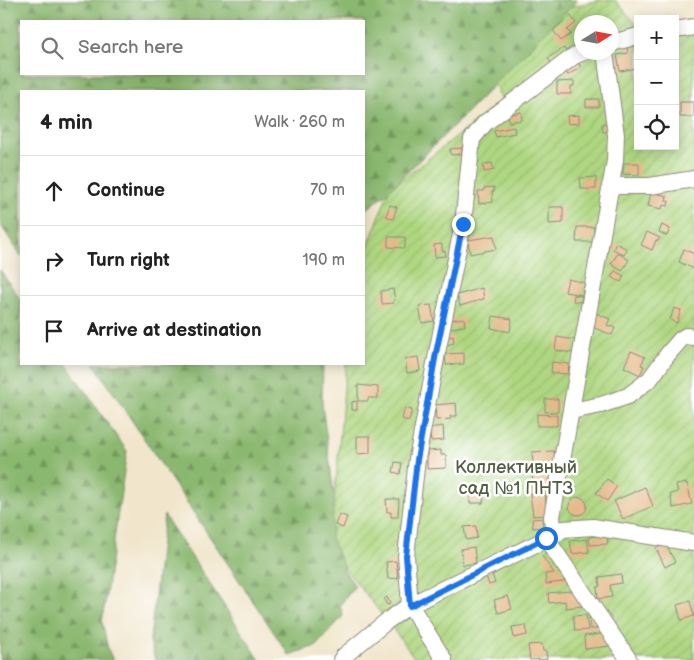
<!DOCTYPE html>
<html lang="en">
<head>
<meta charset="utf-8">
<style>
  :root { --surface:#fff; --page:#f2f2f2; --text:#222; --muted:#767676; --line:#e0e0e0 }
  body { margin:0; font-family:"Balsamiq Sans",sans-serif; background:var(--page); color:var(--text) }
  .controls { position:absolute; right:15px; top:15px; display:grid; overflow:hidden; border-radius:0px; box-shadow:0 2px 12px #0003 }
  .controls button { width:45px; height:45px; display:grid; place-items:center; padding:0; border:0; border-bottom:1px solid var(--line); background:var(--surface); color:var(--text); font:25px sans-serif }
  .compass { position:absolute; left:574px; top:15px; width:45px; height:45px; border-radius:50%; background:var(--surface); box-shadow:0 2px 12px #0003; rotate:79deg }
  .stop { position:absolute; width:15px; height:15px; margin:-11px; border:4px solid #1a73e8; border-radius:50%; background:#fff }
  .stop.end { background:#1a73e8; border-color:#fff; box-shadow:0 1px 5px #0008 }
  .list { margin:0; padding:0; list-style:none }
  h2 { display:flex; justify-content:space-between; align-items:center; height:65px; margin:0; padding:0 20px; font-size:21px }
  h2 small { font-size:16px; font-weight:400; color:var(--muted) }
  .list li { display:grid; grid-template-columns:32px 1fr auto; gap:15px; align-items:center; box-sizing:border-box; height:70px; padding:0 20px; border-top:1px solid var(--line) }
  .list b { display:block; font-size:19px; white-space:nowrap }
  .list em { font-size:16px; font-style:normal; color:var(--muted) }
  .icon { flex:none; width:28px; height:28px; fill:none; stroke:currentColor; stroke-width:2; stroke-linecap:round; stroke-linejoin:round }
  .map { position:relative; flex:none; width:694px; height:660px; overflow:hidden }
  .search { position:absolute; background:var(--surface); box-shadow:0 2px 12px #0003; left:20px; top:20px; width:345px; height:55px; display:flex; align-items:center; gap:12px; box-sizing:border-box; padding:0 18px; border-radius:0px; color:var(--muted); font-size:19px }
  .panel { position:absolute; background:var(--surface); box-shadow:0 2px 12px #0003; left:20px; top:90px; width:345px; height:275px; border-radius:0px }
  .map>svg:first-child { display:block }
  .forest { fill:url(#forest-firs); stroke:#5b724d; fill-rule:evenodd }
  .garden { fill:url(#garden-furrows); stroke:#6d8156; fill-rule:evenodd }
  .building { fill:#e5b989 }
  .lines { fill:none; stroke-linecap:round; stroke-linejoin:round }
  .minor-casing { stroke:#8e887c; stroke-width:18 }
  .minor { stroke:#fff; stroke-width:16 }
  .route { stroke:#1a73e8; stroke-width:6 }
  .labels { text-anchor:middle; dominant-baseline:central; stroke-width:5; stroke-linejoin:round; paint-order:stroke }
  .park-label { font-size:18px; fill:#535f45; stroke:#fff }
</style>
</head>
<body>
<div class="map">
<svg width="694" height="660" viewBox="0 0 694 660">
  <defs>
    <pattern id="forest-firs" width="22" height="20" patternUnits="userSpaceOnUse" patternTransform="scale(1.25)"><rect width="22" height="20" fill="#8bb86f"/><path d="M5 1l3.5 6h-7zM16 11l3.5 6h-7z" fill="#72965b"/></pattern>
    <pattern id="garden-furrows" width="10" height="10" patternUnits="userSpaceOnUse" patternTransform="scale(1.25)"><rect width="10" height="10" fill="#afd781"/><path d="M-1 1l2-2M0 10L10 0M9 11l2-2" fill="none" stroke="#97b970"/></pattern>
  </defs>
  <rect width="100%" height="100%" fill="#fff"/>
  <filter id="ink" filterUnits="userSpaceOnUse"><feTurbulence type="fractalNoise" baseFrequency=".02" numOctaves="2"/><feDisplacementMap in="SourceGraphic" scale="10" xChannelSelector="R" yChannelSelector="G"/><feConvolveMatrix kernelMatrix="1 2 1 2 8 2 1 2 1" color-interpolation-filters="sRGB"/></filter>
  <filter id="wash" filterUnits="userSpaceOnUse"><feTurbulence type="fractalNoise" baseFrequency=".0096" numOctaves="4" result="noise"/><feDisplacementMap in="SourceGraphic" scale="20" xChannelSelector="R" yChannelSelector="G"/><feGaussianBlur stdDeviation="1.12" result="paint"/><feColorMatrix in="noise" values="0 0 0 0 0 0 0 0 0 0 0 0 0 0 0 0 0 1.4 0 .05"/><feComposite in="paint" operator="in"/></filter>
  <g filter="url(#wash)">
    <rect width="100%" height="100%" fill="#f1e6cc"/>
    <path class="forest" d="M0,0h578l-192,194 -22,17v-120h-343v165l-21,-32zM21,21h343v53h-343z
      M0,270l21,30v64h45l61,87 -25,171 6,27 5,11h-113z
      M94,364h229l-1,40 22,166 11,16 -15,19 3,11 -27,30 -27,9z
      M164,515l96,145h-105l-5,-20z"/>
    <path class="garden" d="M600,0h15l23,26v120h37v-122l19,-3v639h-278l-29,-39 -43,-54 -13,-29 15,-174h18v-107l25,-67 113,-90 -8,-16 77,-77zM582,22h30v30h-30z"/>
    <g id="blocks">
      <path class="building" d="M571,16l5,7 -9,7 4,4 -10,7 -8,-11z
        M635,46l3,22 -18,3 -3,-16 11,-2 -1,-6z
        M564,48l3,5 -16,10 -3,-5z
        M578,62l3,5 -13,8 -4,-5z
        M574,81v5h-3v8h-14v-12z
        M586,99h13v8h-13z
        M680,102h14v15h-14z
        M521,112l1,8 -13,2 -1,-7z
        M579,115v8l-11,1 -1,-8z
        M610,123l1,9h-8l-1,-8z
        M514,127l1,6 -19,4 -2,-6z
        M462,148v6l-11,1 -1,-6z
        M492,163l2,7 -10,2 -1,-7z
        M623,163h16v12l-16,-1z
        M596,177v12h-15l-1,-11z
        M494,187v4l-2,1 1,10 -14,2 -1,-13h6v-3z
        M651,192l16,4 -1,5h3l-1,5 -5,-1 -1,4 -14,-3z
        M390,205l7,2 -4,12 -7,-3z
        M549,207h14v16l-14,1z
        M662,225l8,4 -3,7 -8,-4z
        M577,227h17v15h-18z
        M647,232l13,6 -2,3 -2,-1 -4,10 -11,-5z
        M494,236l2,13 -26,5 -2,-14z
        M388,237h17v11l-17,-1z
        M616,243l11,6 -3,6 -11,-6z
        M442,244v7h3l1,5 -11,1 -1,-12z
        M684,249l10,5v15l-15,-7z
        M618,253l11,7 -7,11 -11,-7z
        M615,271l9,5 -3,6 -10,-5z
        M568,279l17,4 -3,12 -17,-3z
        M482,288l2,11 -24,7 -3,-11z
        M393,289l2,11h-2l1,3 -12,1 -1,-13z
        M574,295l8,1 -1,6 -8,-1z
        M431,305l3,16 -12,2 -3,-17z
        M674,308l7,2 -4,13 -7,-3z
        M596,313l14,6 -3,6 8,3 -3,7 -22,-9z
        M493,316l19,3 -2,13 -19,-4z
        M464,318l1,8 -15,2 -1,-8z
        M453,336l1,7 -8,2 -2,-7z
        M557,337l18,3 -2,13 -18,-3z
        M631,351l14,6 -4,8 3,1 -4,9 -16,-8z
        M464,353v11l-18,1 -1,-11z
        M418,357l2,14 -13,2 -2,-14z
        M552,362l17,2 -1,10 -17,-1z
        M358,385l20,2v11h-10v3h-10z
        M545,399h13v13h-13z
        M357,401v9h-5v-8z
        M456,403l1,13h-7l1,3 -15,1 -1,-15z
        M405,408l7,2 -3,11 -7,-2z
        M537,414l20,1v11h-20z
        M443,426l1,14 -13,1 -2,-13z
        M357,436h13v17l-13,1z
        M441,450v5h5v13l-19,1v-18z
        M554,451l1,13 -22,1 -1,-13z
        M395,462l7,1 -2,11 -7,-2z
        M552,468v11h-3l1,10 -17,1 -1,-21z
        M607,479l10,7 -10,15 -11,-8z
        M687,483l5,21 -19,4 -3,-14 8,-2 -2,-7z
        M645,487l8,19 -30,13 -9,-18z
        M545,492l2,23 -14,1 -3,-23z
        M470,493l14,1 -1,9h-13z
        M569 506a9 9 0 1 1 18 0a9 9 0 1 1-18 0Z
        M386,499h13l-1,18h-7v-5h-4z
        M339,514l8,3 -4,11 -8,-3z
        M542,518l1,9 -10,1 -1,-9z
        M476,526l1,12 -11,2 -2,-13z
        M607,535l1,9 -18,1 -1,-8z
        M587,539l2,13 -17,2 -2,-13z
        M665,543l10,19 -10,5 -9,-19z
        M474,547l2,16 -13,2 -2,-16z
        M549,551l21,30 -24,3 -1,-10 9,-1 -12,-17z
        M396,561l2,17 -10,1 -2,-17z
        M492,574l3,9 -6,2 -3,-9z
        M621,574l1,9 -12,2 2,12 -14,2 -1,-12 3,-1 -1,-9z
        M580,590l2,16 -16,2 -1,-7 -16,2 -1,-10z
        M508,596l4,13 -14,4 -4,-13z
        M387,597l3,7 -3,1 -3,-6z
        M690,601l4,15 -13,4 -4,-15z
        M586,615l2,15 -13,1 -2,-15z
        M596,616l1,13h-7l-1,-12z
        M526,625l1,10 -13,3 -2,-11z
        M608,633l2,13 -25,3 -1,-13z
        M542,644l1,7h3l1,8 -17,1 -2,-15z"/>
    </g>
  </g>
  <g filter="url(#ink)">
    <use href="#blocks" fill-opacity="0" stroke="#8e887c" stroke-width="1"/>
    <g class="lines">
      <defs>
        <path id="minor" d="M675,30l19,-3
          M612,43l26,-7
          M610,186h40l44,-7
          M571,411l30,-6 27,-9 22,-17 18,-25 13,-15 5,-3 8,1
          M554,535l-2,-18 63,-356 1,-26 -11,-83
          M546,538l83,122
          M341,660l3,-4 43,-35 23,-16 144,-70 9,-6 30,-2 101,16
          M444,660l-34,-55 -4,-49 11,-97 20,-106 26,-129 9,-85 13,-16 89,-67 10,-4"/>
      </defs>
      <use href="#minor" class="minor-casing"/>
      <use href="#minor" class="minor"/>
    </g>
  </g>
  <g class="lines" filter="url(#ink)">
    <path class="route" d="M463,224l-27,129 -19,107 -11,96 4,50 136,-68"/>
  </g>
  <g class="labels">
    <g class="park-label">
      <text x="516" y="467">Коллективный<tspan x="516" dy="21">сад №1 ПНТЗ</tspan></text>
    </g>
  </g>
</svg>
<div class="controls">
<button>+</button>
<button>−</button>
<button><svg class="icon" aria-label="locate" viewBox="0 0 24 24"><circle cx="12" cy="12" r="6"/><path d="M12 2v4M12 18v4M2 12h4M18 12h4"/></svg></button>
</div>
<svg class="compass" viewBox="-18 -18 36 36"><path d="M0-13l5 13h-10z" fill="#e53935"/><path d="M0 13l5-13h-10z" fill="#767676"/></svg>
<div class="stop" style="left:546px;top:538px"></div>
<div class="stop end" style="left:463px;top:224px"></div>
<div class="search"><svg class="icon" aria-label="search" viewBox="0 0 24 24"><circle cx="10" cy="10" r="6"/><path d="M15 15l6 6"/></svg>Search here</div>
<section class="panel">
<h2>4 min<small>Walk · 260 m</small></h2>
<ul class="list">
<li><svg class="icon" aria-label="ahead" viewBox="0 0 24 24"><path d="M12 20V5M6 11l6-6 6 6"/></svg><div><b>Continue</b></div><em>70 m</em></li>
<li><svg class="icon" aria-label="right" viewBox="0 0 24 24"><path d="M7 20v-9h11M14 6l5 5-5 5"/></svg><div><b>Turn right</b></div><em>190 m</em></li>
<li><svg class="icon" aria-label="arrive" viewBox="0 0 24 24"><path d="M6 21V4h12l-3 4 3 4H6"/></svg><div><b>Arrive at destination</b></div></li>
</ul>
</section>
</div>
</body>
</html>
